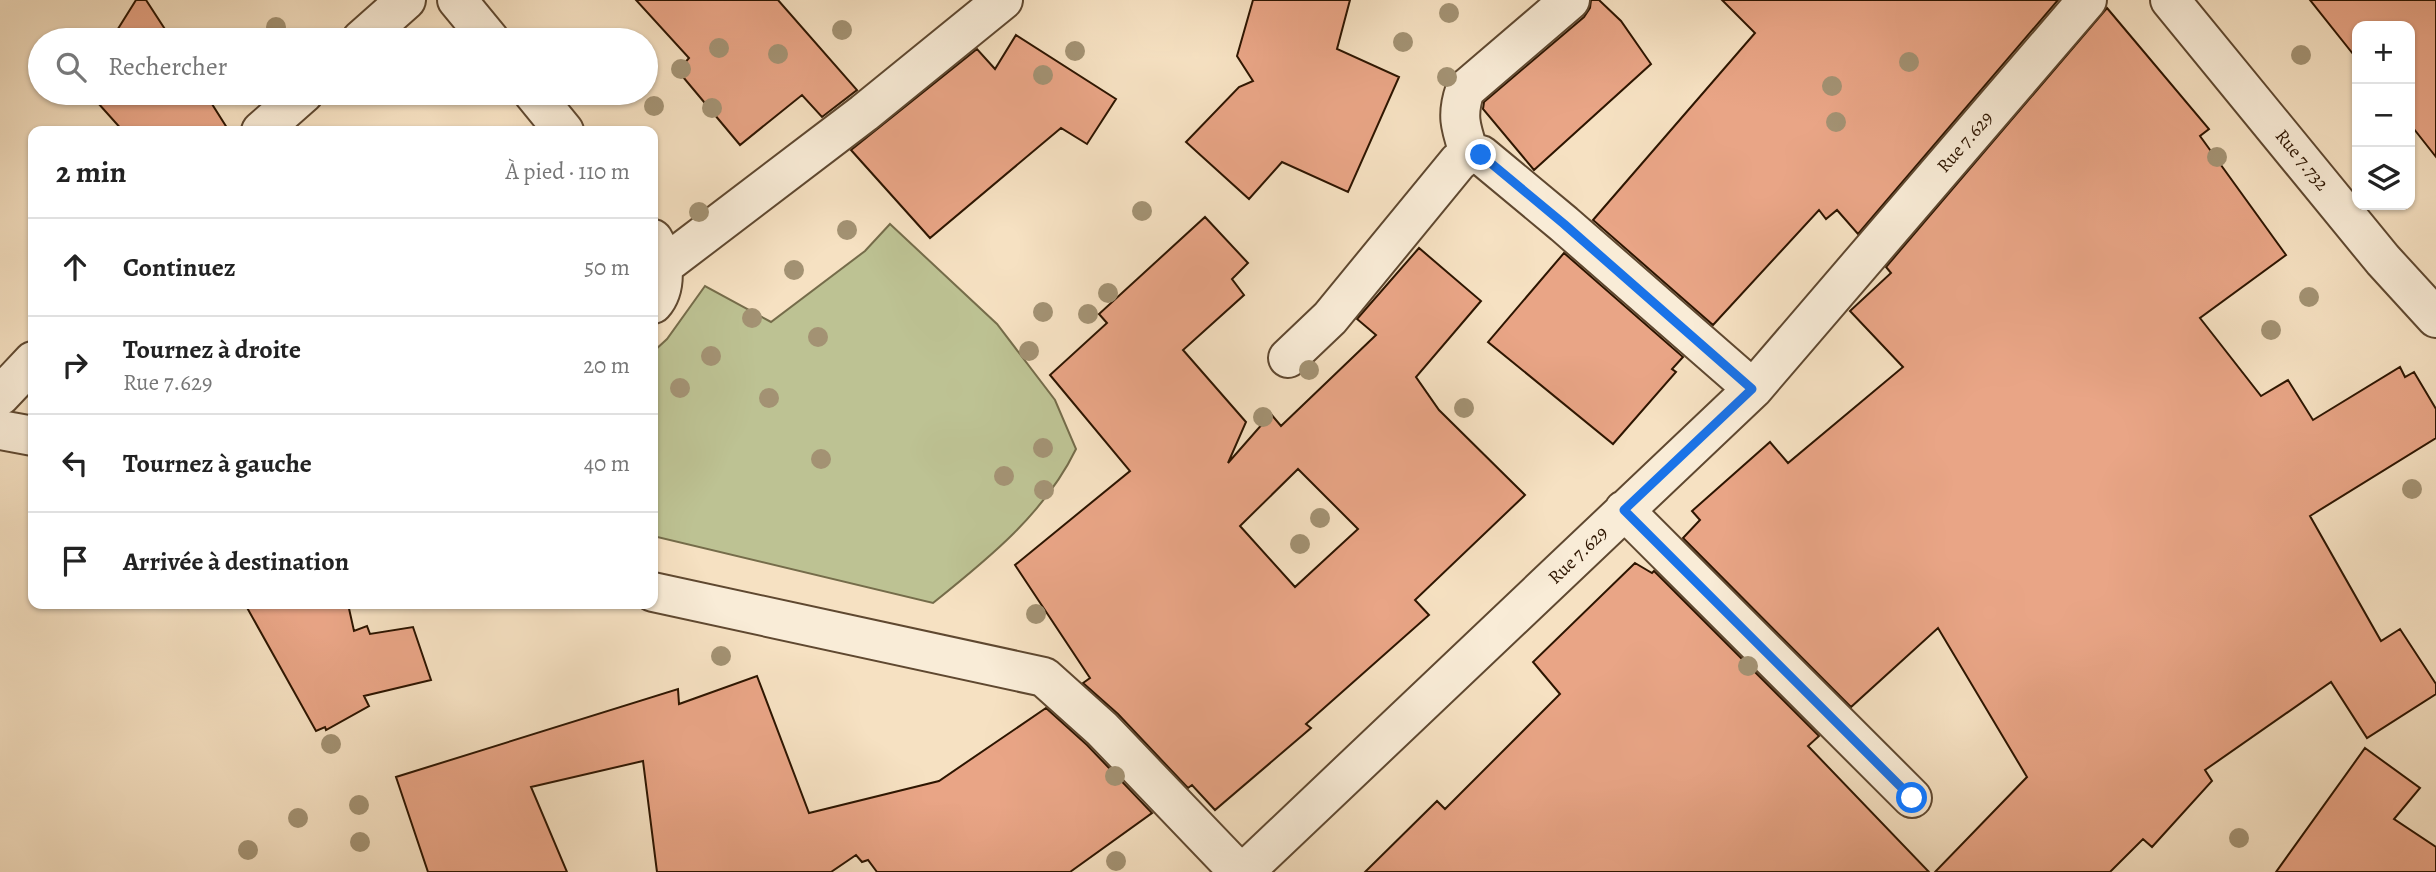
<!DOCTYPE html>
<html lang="fr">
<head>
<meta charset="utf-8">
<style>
  :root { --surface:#fff; --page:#f2f2f2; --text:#222; --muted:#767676; --line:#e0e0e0 }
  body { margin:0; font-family:Alegreya,serif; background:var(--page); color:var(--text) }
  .controls { position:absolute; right:21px; top:21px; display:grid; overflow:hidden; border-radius:14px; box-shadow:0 2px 5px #0004 }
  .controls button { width:63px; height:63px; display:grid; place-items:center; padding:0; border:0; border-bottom:2px solid var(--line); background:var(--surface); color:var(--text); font:35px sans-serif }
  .stop { position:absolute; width:21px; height:21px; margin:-16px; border:5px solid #1a73e8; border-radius:50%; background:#fff }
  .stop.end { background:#1a73e8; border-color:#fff; box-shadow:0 2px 7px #0008 }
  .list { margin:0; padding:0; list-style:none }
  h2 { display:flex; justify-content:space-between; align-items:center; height:91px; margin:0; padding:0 28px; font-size:30px }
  h2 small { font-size:23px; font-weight:400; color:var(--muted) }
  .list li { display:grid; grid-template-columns:46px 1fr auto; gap:21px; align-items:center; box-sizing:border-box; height:98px; padding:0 28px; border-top:2px solid var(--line) }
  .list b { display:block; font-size:26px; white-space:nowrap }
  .list p { margin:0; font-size:23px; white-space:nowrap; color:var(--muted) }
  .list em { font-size:23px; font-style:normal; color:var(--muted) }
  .icon { flex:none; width:38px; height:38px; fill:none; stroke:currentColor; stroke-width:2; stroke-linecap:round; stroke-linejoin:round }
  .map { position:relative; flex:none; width:2436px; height:872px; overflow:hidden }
  .search { position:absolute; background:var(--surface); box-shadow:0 2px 5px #0004; left:28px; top:28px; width:630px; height:77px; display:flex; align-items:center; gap:18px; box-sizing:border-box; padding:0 24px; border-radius:38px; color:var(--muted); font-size:26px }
  .panel { position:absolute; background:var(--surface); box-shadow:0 2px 5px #0004; left:28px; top:126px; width:630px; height:483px; border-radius:14px }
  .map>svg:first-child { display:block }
  .green { fill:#bdc293; stroke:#756c4a; stroke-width:2 }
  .building { fill:#e9a586; stroke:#2d1500; stroke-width:2; fill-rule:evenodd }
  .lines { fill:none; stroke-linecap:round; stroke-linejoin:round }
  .minor-casing { stroke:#5f4830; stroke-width:42 }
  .minor { stroke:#f9ecd7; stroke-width:38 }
  .tree { fill:#a39273 }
  .route { stroke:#1a73e8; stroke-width:9 }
  .labels { text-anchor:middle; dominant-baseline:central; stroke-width:5; stroke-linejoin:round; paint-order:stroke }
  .street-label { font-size:19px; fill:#2d1500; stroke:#f9ecd7 }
</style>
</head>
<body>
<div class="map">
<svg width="2436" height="872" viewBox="0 0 2436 872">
  <rect width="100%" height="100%" fill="#f6e1c2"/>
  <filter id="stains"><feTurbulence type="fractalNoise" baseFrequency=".00286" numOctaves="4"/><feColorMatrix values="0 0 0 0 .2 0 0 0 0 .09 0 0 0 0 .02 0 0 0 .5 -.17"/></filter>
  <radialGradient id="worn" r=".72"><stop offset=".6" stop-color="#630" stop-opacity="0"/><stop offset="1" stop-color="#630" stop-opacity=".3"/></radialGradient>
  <path class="green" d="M890,224l107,100 58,76 21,49c-31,64 -88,110 -143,154l-280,-67v-184l14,-13 38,-53 66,36 94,-71z"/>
  <path class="building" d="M136,0h10l26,40h-61z
    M636,0h142l79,90 -35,27 -20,-22 -62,50 -62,-74 11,-13z
    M1253,0h97l-13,49 62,28 -51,115 -66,-30 -33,37 -63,-57 53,-55 14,-6 -16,-25z
    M1591,0h8l22,21 30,43 -117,106 -51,-61 1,-7 100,-85 6,-9z
    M1722,0h336l-200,234 -21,-24 -11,9 -7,-9 -106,115 -120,-105 162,-187z
    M2310,0h126v157l-26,-33v-98h-53v33z
    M2107,8l102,121 -9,7 86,119 -86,63 61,78 27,-16 25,40 87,-53 5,10 9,-5 22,37v29l-126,78 71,125 19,-12 36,55v10l-69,44 -36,-56 -126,88 7,11 -60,66 -9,-8 -33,33h-175l92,-95 -89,-149 -87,79 -168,-169 17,-18 -8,-9 78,-69 18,21 115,-96 -53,-56 41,-38 -5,-6z
    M1016,35l100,64 -29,45 -26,-16 -131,110 -79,-88 126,-101 18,20z
    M89,93h116l24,38h-106z
    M1205,217l43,46 -16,16 12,16 -61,55 63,72 -18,41 43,-49 10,12 95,-91 -19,-16 62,-71 62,53 -65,76 23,33 86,85 -110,105 14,15 -123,109 5,4 -96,82 -23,-25 -4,3 -70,-74 -35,-31 7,-5 -75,-113 115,-94 -80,-96 57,-52 -8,-9zM1298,469l60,60 -63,58 -55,-61z
    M1564,253l119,104 -11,12 4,3 -63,72 -125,-102z
    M1635,563l17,10 2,-2 165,165 -11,10 121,126h-564l72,-71 8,8 115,-115 -27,-32z
    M245,604h103l6,27 13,-5 3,8 43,-7 18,53 -67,16 5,10 -43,24 -1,-3 -9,4z
    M757,676l52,137 130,-32 107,-73 41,37 65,68 -82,59h-193l-9,-12 -6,2 -6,-7 -25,17h-174l-14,-111 -112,26 36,85h-139l-32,-95 282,-88 1,15z
    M2365,748l55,40 -26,31 42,28v25h-160z"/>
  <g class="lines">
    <defs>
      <path id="minor" d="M457,0l33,40
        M2170,0l213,260 53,58
        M361,40l45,-40
        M533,93l31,38
        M261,131l43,-38
        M1469,153c-8,-25 -13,-37 -4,-63l105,-90
        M653,239c11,18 15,48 0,65
        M663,266l201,-153 139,-113
        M1288,358l42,-40 128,-156 11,-9 12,2 83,69 189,165
        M0,396l33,-35
        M0,430l33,6
        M1624,510l288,288
        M653,592l391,85 58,52 137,143
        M1244,872l509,-483 334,-389"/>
    </defs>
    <use href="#minor" class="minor-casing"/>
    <use href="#minor" class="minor"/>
  </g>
  <g class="tree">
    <circle cx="1449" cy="13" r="10"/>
    <circle cx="276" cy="27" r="10"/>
    <circle cx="842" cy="30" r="10"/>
    <circle cx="1403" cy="42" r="10"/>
    <circle cx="719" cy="48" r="10"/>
    <circle cx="1075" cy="51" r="10"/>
    <circle cx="778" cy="54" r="10"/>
    <circle cx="2301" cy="55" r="10"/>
    <circle cx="1909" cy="62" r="10"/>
    <circle cx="681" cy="69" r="10"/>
    <circle cx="1043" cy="75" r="10"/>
    <circle cx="1447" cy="77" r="10"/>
    <circle cx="1832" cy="86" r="10"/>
    <circle cx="654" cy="106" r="10"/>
    <circle cx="712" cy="108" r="10"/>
    <circle cx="1836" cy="122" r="10"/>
    <circle cx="2217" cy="157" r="10"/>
    <circle cx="1142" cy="211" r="10"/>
    <circle cx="699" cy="212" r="10"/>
    <circle cx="847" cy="230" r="10"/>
    <circle cx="794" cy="270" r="10"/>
    <circle cx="1108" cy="293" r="10"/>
    <circle cx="2309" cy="297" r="10"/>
    <circle cx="1043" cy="312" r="10"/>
    <circle cx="1088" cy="314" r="10"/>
    <circle cx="752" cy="318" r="10"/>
    <circle cx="2271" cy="330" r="10"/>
    <circle cx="818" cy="337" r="10"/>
    <circle cx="1029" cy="351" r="10"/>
    <circle cx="711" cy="356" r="10"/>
    <circle cx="1309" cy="370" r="10"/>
    <circle cx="680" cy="388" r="10"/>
    <circle cx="769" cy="398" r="10"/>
    <circle cx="1464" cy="408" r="10"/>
    <circle cx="1263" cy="417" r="10"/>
    <circle cx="1043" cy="448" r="10"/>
    <circle cx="821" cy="459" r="10"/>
    <circle cx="1004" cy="476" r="10"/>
    <circle cx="2412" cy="489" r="10"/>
    <circle cx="1044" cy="490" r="10"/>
    <circle cx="1320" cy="518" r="10"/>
    <circle cx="1300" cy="544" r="10"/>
    <circle cx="1036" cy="614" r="10"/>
    <circle cx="721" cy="656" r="10"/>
    <circle cx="1748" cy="666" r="10"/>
    <circle cx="331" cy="744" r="10"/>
    <circle cx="1115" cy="776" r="10"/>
    <circle cx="359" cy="805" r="10"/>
    <circle cx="298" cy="818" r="10"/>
    <circle cx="2239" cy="838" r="10"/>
    <circle cx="360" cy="842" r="10"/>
    <circle cx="248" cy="850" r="10"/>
    <circle cx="1116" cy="861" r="10"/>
  </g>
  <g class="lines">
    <path class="route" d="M1481,155l83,69 188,165 -128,121 288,288"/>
  </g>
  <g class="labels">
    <g class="street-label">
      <text transform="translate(1965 142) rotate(-49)">Rue 7.629</text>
      <text transform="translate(2302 160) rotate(51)">Rue 7.732</text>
      <text transform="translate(1578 555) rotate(-44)">Rue 7.629</text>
    </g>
  </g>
  <rect width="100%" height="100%" filter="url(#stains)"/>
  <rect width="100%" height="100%" fill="url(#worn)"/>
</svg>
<div class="controls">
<button>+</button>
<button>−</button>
<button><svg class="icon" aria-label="layers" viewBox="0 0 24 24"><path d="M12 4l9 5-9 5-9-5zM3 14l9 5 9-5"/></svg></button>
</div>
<div class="stop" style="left:1912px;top:798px"></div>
<div class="stop end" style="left:1481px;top:155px"></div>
<div class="search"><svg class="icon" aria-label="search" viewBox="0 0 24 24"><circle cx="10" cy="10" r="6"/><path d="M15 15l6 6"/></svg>Rechercher</div>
<section class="panel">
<h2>2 min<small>À pied · 110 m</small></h2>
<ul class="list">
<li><svg class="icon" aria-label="ahead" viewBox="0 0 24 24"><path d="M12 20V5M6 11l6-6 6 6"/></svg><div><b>Continuez</b></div><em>50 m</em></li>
<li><svg class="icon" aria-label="right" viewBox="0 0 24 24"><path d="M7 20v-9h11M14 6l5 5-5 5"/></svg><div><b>Tournez à droite</b><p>Rue 7.629</p></div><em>20 m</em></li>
<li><svg class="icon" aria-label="left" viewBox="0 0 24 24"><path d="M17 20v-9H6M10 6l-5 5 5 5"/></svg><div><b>Tournez à gauche</b></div><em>40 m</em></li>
<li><svg class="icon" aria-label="arrive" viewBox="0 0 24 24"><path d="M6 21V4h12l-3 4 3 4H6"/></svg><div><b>Arrivée à destination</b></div></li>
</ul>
</section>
</div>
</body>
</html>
